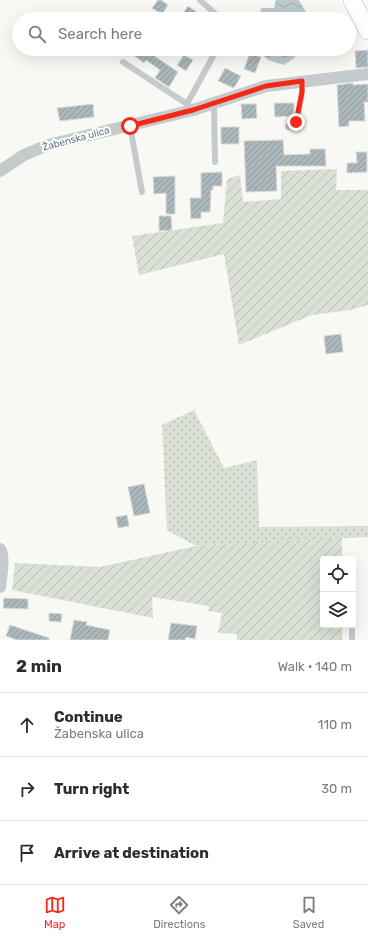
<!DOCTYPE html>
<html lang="en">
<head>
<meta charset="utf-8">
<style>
  :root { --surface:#fff; --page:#f2f2f3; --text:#2b2b33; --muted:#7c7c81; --line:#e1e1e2; --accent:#f52818 }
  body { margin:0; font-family:Rubik,sans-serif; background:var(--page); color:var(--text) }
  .controls { position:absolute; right:12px; bottom:12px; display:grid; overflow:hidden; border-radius:4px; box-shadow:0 4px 16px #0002 }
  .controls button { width:36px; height:36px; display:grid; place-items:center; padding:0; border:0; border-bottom:1px solid var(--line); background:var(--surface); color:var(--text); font:20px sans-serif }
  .stop { position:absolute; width:12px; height:12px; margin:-9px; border:3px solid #f52818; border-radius:50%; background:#fff }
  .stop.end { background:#f52818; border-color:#fff; box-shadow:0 1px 4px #0008 }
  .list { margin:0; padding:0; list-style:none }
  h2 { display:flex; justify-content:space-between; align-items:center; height:52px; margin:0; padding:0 16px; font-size:17px }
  h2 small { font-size:13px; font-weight:400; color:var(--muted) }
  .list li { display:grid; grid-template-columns:26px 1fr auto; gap:12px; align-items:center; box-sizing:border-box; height:64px; padding:0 16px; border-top:1px solid var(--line) }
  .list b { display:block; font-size:15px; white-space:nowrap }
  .list p { margin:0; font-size:13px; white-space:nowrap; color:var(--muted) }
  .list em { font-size:13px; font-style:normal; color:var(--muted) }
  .icon { flex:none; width:22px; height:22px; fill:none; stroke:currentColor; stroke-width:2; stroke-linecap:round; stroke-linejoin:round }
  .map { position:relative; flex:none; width:368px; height:640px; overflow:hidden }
  .search { position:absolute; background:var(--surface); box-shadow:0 4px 16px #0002; left:12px; right:12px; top:12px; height:44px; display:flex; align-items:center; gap:10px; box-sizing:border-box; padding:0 14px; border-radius:22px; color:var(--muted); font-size:15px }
  .sheet { height:244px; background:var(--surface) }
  nav { display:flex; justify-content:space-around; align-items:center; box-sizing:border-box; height:56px; border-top:1px solid var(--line); background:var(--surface); font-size:11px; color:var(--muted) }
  nav a { display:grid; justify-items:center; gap:2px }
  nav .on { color:var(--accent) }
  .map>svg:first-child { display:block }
  .grass { fill:url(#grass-dots) }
  .garden { fill:url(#garden-furrows) }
  .water { fill:url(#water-waves) }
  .building { fill:url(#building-hatch); stroke:#dad9d7 }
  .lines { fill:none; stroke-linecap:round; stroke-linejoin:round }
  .secondary-casing { stroke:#b7bec2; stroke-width:18 }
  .lane { stroke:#c5cacd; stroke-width:6 }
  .street { stroke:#c5cacd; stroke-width:12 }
  .secondary { stroke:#fff; stroke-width:17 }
  .route { stroke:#f52818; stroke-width:5 }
  .labels { text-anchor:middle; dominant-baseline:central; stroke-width:4; stroke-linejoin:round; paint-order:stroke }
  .street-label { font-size:10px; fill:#607983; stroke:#fff }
</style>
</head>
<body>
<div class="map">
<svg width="368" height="640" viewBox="0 0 368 640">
  <defs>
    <pattern id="grass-dots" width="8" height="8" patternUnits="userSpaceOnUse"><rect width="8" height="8" fill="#dbe0d5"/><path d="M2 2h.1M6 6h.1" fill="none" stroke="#b5bab2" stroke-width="1.8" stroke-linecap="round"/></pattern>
    <pattern id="garden-furrows" width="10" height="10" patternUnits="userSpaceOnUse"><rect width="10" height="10" fill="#dbe0d5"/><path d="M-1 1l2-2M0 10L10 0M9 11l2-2" fill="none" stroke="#b5bab2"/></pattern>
    <pattern id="water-waves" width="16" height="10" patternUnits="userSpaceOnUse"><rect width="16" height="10" fill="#bbcbcd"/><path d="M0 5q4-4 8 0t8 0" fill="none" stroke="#9baaac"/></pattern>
    <pattern id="building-hatch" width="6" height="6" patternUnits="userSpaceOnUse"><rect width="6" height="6" fill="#abb7bb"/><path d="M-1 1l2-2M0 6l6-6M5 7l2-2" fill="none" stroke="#8f9a9d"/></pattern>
  </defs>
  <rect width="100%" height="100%" fill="#f8f8f5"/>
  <path class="grass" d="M194,410l30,58 33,-8 2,67 109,-1v11l-172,9 -29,-16 -5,-105z"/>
  <path class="garden" d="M337,169l-1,21h32v115l-18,5 -38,5 -73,30 -15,-91 -85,21 -7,-39 91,-13 4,-44 13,-4 3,27 38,-3v-28z
    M342,538v21h-19v66h19v15h-105v-6l-19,-1 4,-20 -14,-2 1,-5 -57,-9 1,21 -141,-28 3,-27 85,4 96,-21z"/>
  <path class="water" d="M276,0h23l8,14 1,5h-42l-6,-3 1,-8h13z
    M258,49h43l-7,9 -10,7 -16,-5z"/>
  <path class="building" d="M158,0h3l7,5 -6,9 -10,-6z
    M188,6l19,13h-28z
    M125,49h19l34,23 -9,15 -14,-9 5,-8 -14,-10 -2,3z
    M368,50v17l-12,1 -1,-17z
    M250,53l11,4 -6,16 -11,-4z
    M184,55l9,5 -7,11 -9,-6z
    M225,68l16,8 -7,12 -16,-7z
    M353,83v2l15,-1v18h-4l1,19h-16v5l-10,1 -2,-42z
    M274,103h20v13l-19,1z
    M93,104l1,13 -34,4 -3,-13z
    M241,104h15l1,14 -15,1z
    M221,127h18v17h-18z
    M283,140l1,15 26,-1v-5h15l1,17h-50l1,25 -31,1 -2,-51z
    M356,152h11v20l-20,1v-10h10z
    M222,172v14h-9v4h-2l-1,22h-9v6l-10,1 -1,-21h11v-25z
    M175,176v38h-9v-21l-12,1 -1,-17z
    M159,216h12l1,14 -13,1z
    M341,334l2,18 -17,2 -2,-18z
    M144,484l6,29 -16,3 -6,-29z
    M127,515l2,11 -11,2 -2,-11z
    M4,598l24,1v10l-25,-1z
    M49,613l13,1 -1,8 -12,-1z
    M74,620l13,2 -1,3 24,5 -2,10h-38z
    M171,623l26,3 -2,13 -9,-2 -1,3h-17z
    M10,625l39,13v2h-32l-11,-4z"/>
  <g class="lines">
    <defs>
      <path id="secondary" d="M352,0l16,31"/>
    </defs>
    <use href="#secondary" class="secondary-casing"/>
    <path class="lane" d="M200,0l21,19
      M166,15l7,4
      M123,62l64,42 6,6
      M187,104l30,-55
      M214,104l1,58
      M130,126l12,66
      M288,127l5,-2 4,-2 5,-31v-11
      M352,625v15"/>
    <path class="street" d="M0,171l24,-16 24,-10 145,-35 73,-24 102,-12
      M0,549c5,8 1,29 0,38"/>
    <use href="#secondary" class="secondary"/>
  </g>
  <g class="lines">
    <path class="route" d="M130,126l63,-16 73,-24 36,-5v11l-6,30"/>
  </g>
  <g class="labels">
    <g class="street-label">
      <text transform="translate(76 139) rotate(-15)">Žabenska ulica</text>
    </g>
  </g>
</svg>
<div class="controls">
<button><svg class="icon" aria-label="locate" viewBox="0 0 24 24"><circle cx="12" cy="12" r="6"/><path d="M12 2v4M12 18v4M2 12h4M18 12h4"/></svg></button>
<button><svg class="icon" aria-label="layers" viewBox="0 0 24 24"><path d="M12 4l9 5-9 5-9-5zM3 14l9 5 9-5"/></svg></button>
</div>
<div class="stop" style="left:130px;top:126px"></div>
<div class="stop end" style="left:296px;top:122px"></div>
<div class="search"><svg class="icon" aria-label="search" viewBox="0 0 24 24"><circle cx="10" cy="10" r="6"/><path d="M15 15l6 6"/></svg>Search here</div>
</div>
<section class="sheet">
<h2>2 min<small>Walk · 140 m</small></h2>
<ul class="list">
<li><svg class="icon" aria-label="ahead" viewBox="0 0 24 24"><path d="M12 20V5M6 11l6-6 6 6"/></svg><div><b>Continue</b><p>Žabenska ulica</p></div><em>110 m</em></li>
<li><svg class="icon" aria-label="right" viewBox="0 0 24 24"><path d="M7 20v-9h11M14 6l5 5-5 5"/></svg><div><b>Turn right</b></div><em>30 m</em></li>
<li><svg class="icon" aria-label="arrive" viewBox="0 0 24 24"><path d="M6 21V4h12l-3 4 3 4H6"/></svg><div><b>Arrive at destination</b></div></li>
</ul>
</section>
<nav>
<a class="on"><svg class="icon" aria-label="map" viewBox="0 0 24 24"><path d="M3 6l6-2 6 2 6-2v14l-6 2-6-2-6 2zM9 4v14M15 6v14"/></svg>Map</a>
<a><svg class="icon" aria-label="directions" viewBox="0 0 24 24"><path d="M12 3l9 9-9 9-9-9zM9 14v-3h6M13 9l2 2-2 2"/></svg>Directions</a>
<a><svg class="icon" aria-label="saved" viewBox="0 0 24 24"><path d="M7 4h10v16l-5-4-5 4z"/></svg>Saved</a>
</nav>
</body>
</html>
